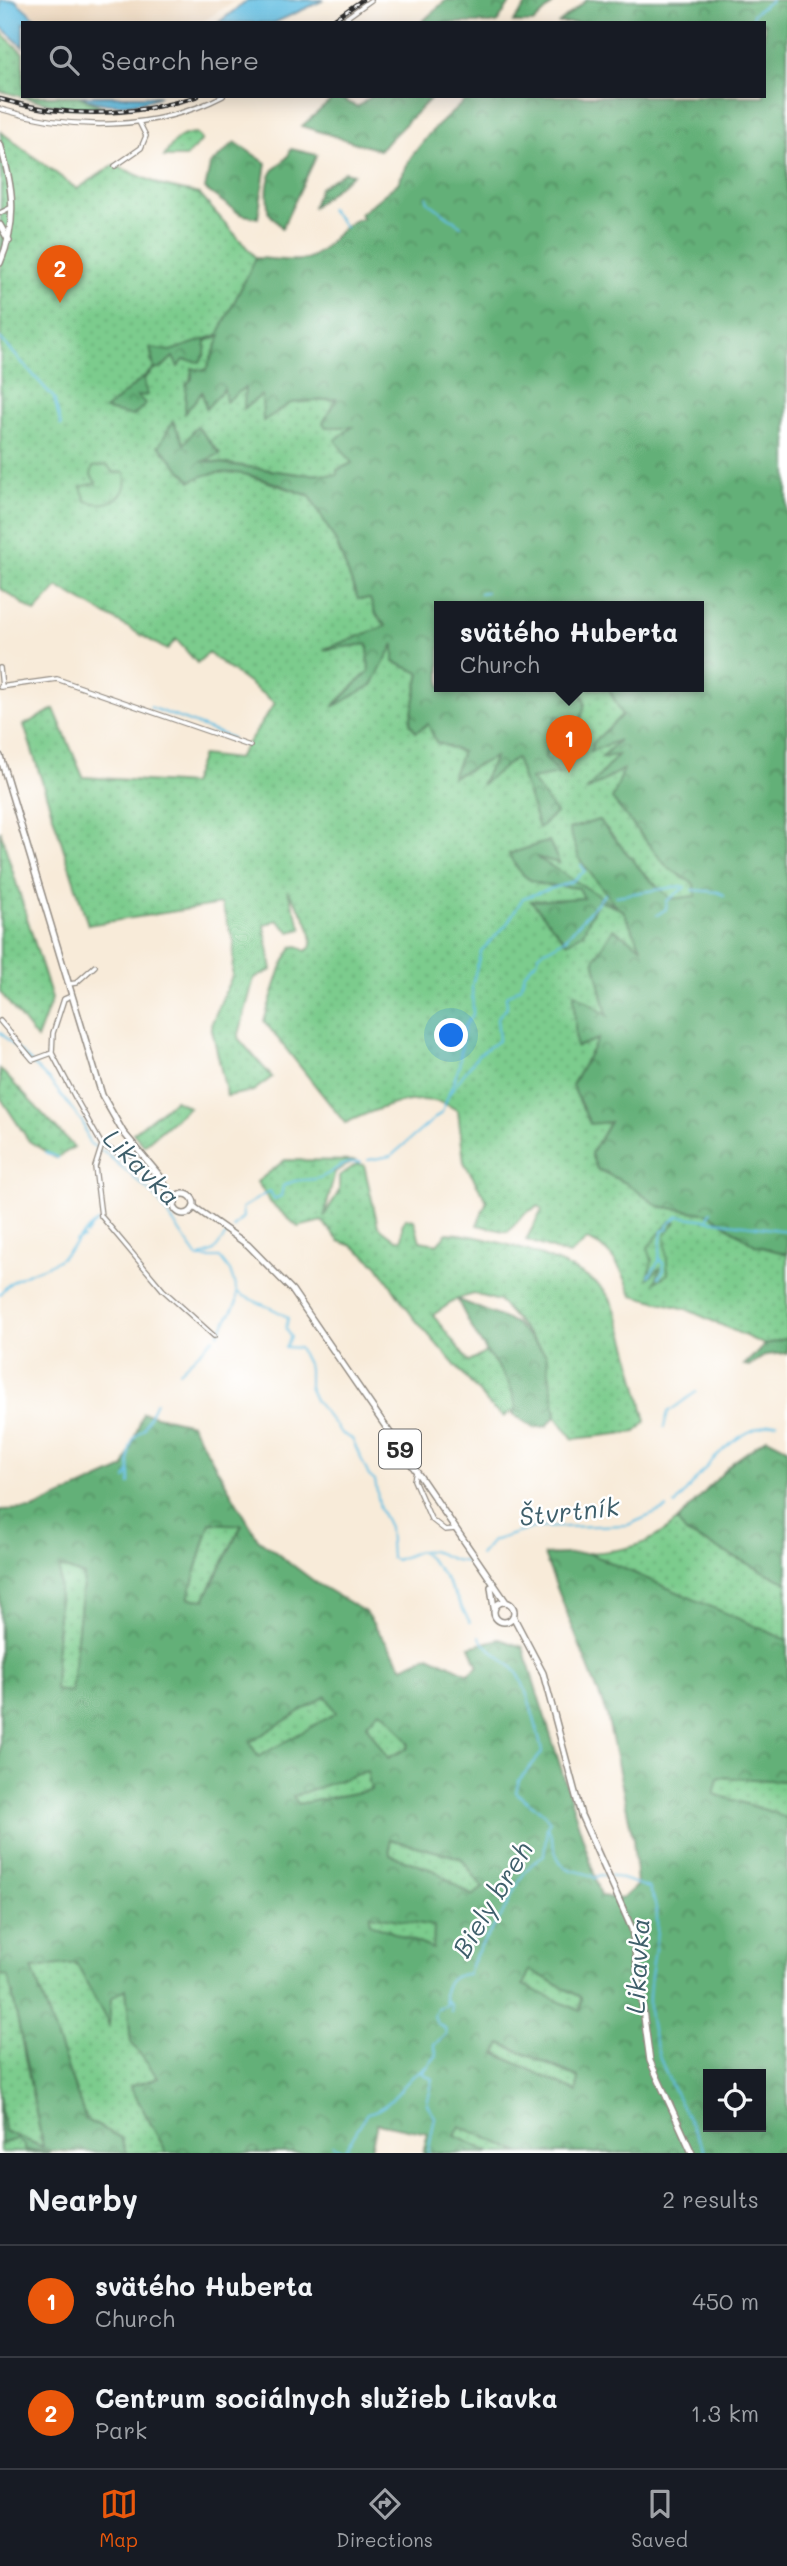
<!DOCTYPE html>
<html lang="en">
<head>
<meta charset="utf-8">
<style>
  :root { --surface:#171b24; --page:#242831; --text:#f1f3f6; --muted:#9ea1a6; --line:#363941; --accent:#ea580c }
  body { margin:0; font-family:Mali,sans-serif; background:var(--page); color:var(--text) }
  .controls { position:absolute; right:21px; bottom:21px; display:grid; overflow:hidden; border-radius:0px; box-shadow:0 4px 18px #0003 }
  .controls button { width:63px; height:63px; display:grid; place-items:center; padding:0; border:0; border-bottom:2px solid var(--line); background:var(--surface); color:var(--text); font:35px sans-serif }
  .you { position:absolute; left:452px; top:1036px; width:24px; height:24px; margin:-18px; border:5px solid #fff; border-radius:50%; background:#1a73e8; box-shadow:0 0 0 10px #1a73e833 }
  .badge { display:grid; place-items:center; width:46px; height:46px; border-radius:50%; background:var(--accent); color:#fff; font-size:23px; font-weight:700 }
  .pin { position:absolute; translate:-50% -58px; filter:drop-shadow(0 2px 4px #0008) }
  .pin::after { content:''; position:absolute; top:37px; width:24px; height:21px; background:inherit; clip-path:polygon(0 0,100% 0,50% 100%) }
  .popup { position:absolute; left:434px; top:601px; width:270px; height:91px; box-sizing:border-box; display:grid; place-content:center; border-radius:0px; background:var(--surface); filter:drop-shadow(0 2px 5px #0005); font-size:23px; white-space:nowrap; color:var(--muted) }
  .popup b { font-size:26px; color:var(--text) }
  .popup::after { content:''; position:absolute; left:50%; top:100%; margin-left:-14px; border:14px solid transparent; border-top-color:var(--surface) }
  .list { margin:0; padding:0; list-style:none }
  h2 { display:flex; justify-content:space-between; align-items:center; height:91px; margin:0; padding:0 28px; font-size:30px }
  h2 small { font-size:23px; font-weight:400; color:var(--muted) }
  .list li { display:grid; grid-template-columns:46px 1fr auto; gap:21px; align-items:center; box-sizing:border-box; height:112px; padding:0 28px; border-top:2px solid var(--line) }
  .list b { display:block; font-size:26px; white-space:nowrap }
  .list p { margin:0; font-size:23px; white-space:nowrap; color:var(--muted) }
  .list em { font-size:23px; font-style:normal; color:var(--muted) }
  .icon { flex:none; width:38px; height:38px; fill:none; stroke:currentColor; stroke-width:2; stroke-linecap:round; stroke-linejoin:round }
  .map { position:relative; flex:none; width:787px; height:2153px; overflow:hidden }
  .search { position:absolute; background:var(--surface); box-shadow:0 4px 18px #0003; left:21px; right:21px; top:21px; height:77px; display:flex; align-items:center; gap:18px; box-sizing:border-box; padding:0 24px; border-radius:0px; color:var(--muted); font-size:26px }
  .sheet { height:315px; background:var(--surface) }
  nav { display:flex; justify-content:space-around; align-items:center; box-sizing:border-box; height:98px; border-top:2px solid var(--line); background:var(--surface); font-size:19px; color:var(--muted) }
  nav a { display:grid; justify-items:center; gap:4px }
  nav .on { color:var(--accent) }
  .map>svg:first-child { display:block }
  .built { fill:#eed7bb }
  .green { fill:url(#green-dots); stroke:#537c5c; stroke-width:2 }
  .forest { fill:url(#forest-crowns); stroke:#486e52; stroke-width:2; fill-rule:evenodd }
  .wetland { fill:url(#wetland-marsh); stroke:#537c5c; stroke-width:2 }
  .water { fill:#65bfe2; stroke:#487586; stroke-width:2 }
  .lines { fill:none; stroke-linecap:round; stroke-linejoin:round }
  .stream { stroke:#65bfe2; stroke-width:2 }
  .street-casing { stroke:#928b82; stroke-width:6 }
  .secondary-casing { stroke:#928b82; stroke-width:8 }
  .primary-casing { stroke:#928b82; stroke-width:8 }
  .street { stroke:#fff; stroke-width:3.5 }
  .secondary { stroke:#fff; stroke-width:5 }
  .primary { stroke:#fff; stroke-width:5 }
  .rail-casing { stroke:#2b2b2b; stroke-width:4.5 }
  .rail { stroke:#fff; stroke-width:2; stroke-dasharray:5; stroke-linecap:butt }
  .labels { text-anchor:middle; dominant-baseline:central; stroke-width:5; stroke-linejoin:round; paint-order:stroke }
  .shield { fill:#fff; stroke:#6b6b6b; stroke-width:2 }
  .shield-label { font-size:23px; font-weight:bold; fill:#2b2b2b }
  .water-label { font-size:26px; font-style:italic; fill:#3f5f6b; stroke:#fff }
</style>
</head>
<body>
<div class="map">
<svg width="787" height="2153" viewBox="0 0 787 2153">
  <defs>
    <pattern id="green-dots" width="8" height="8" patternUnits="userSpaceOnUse" patternTransform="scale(1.75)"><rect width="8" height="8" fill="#7bcc8d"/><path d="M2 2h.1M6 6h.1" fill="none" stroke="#6aaf7a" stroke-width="1.8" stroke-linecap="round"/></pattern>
    <pattern id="forest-crowns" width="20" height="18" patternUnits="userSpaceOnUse" patternTransform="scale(1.75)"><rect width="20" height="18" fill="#64b078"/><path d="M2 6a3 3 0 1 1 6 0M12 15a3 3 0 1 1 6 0" fill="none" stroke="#538f63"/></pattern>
    <pattern id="wetland-marsh" width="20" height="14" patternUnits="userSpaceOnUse" patternTransform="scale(1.75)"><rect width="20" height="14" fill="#7bcc8d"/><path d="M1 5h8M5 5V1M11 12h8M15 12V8" fill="none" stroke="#6aaf7a"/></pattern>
  </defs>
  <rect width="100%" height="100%" fill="#fff"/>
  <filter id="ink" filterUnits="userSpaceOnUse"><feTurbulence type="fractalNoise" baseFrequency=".0143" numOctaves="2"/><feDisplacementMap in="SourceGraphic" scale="14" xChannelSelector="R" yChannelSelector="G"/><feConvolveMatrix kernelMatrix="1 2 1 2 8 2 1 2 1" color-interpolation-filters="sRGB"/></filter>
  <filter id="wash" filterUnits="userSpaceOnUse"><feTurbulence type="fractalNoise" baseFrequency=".00686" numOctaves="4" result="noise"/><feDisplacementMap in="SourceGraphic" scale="28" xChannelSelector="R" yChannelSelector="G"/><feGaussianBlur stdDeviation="1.57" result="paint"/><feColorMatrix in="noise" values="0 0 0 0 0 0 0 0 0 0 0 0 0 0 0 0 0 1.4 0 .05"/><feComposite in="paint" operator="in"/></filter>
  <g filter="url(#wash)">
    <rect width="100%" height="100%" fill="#f8ebd9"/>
    <path class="built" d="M18,0h216v1l-33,22h-157z"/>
    <path class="green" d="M0,32l23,21v43h56l25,12 -40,-1 -64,-16z
      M1,132l76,57 37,-24 49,21 36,8 57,64 -38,77 -67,25 4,9h6l12,-13 11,4 22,-19 16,-7 -15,34 -4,3 -11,-3 -7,44 17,-21 4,17 19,-20 1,13 20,-14 -1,21 17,-14 2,26 27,-17 46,-4 -11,28h27l-1,37 -15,11 -39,-1 -96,-14 18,-7 -23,-26 -13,18 -25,1 46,27 30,-2 75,25 26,46 22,57h12l5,14 11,13 -59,22 41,-4 1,27 -34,33 37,-20 23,-42 -1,20 26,11 -10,50 6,9 12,-9 8,19 26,10 -9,25 43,-21 -14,26 34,-25 23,70 -9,-48 15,-22 11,-41 13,3 5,27 11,-43 -6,-16 33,3 10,25 -29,28 -2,8 31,-12 -18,18 15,-3 -30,36 36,-22 42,99 27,17 2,12 -25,3 -25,-23 -47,-56 -30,9 11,31 39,48 -87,-53 27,8 -10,-22 -40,13 29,30 41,4 6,10 -53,4 51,31 15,-33 25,10 19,39 -35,67 -33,-22 2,53 23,-9 11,83 -19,33 6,15 29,14 32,23 52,8 45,31 32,9v84l-22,7 -79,-36 -54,-14c-8,-22 -21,-48 -45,-55l-18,15 -43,-15 16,-30 -3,-4 -14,7 -17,19 -31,-7 10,-24 -23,-39 -6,-51c-33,-25 -81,-2 -113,12l-81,-102 17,-53 11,-21 6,-1 8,5 5,-4c3,-23 -11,-38 -24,-57l15,39 -12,3 -13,-12 -13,5 8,45 -18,8 -16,60 34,39 -19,14 -26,5 -16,-71 21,-49 2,-34 -13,-38 -133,21 -64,-200 30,-16 29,68 108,7 11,-29 35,4 38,-56 -67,-50 -11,10 -21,-24 -9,11 -109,-63 -23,25 -35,-24z
      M196,133l6,7 -16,17h-22c9,-15 14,-23 32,-24z
      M0,830l52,169 -15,40 -37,-47z
      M0,1069l74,78 -18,11 -27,-17 -29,-44z
      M175,1100l14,7 -45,38 -11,-12z
      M285,1160l69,1 -19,11 -11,45 15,-26v-15l18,-12 7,1 14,61 18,14 6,-1v-14l4,-7 8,2 6,21 17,3 10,-11c37,1 143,32 162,64 16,27 28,91 37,124l-10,11 -63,7 -17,-23 -10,-62 -47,-53 -25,-7 -17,5 -24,16 36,47 17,-10c16,18 28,34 30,58l-13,6 -9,-6 -81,-93 -36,-52 -24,-19 -14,-5 -17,-20 -24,6 -27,-24 -14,-21z
      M677,1521l9,12 101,50v57l-199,-87c36,-2 61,-7 89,-32z
      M210,1523l32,1 -38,76 -16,-2z
      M60,1567l24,9 -13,116 -16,-1z
      M326,1695l11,18 -79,44 -8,-15z
      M380,1710l8,5 21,27 -1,6 -20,10 -22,-33z
      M367,1770l4,20 -73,14 -6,-9z
      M718,1777l69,4v39l-12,-7 -61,-18z
      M389,1839l72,19 22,30 -10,8 -38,-25 -45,-16z
      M370,1914l64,12v24l-65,-27z
      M76,1963l33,60 2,-25 15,-10 5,54 28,36 -29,8 37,67h-41l-5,-15 -35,-18 -54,-152z
      M530,1969l51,28 -1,15 -57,-27z
      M0,1974l9,3 34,170 -39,-16 -4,-37z
      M500,2043l78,35 -1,15 -81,-40z
      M460,2126l61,27h-30l-36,-17z
      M17,2139l8,6v5l25,3 -50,-1v-8z"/>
    <path class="forest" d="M446,0h66l-15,23h-76z
      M530,0h27l-24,23h-20z
      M587,0h200v1254l-32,-9 -45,-31 -52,-8 -32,-23 -29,-14 -6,-15 19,-32 -20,2 -18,-39 26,-46 -22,8 -2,-54 33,22 -13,-55 19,-31 28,18 -18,-37 -25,-10 -15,33 -16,10 -36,-42 53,-3 -5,-10c-35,-4 -54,1 -70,-34l40,-13 10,22 -23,-6 80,49 -36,-46 -11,-31 30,-9 47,56 25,23 25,-3 -2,-12 -27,-17 -55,-68 12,-30 -38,22 32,-36 -16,2 17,-17 -29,12 3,-9 29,-28 -14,-28h90v-80h-258v80h139l6,16 -11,45 -5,-29 -13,-3 -11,41 15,17 -29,5 25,34 -17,15 -23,-70 -35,27 14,-28 -43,20 10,-25 -26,-10 -8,-18 -12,8 -6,-9 10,-50 -26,-11v-18l-22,41 -39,22 36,-36 -1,-27 -45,6 63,-24 -11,-13 -5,-14h-12l-22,-57 -26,-46c-38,-13 -80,-36 -119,-15l-32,-35 14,-25 11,23 13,-18 23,28 -16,7 94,13 39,1v-5l15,-7 -17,-23 17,-13h-26l-3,-4 13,-24 -45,4 -28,18 -1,-26 -18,13 1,-21 -19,15 -2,-13 -18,20 -4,-17 -17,21 1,-28 6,-6v-11l11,3 4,-3 14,-33 -15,6 -1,13 -5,8 -16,-2 -6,7 -5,-10 -13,12h-6l-10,10 3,16 -10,1 9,8 -13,12 -28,-6 49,-42 -4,-20 20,3 48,-16 38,-77c15,0 38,5 50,1 23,-7 33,-37 57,-41l-3,-4 38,-31 13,-26 19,-24 40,-37h294v-73h-205z
      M336,96l21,11 15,-11h61l-54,54 -77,-24z
      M235,142l31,21 -8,55 -18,-4 -35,-25 5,-24z
      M291,149l26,6 -35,73 -14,-16c0,-13 -3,-29 5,-41 6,-10 13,-7 18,-22z
      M344,172l9,2 -41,34 8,-20z
      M457,1299l58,24 31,31 10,62 -9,10 -13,2 -21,-14 3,-4c-2,-25 -15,-38 -29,-58 -12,-16 -21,-35 -30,-53z
      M787,1338v15l-21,2 -17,11 -5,-1 21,-20z
      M143,1413l48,11 67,115 60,45 47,28 38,55 26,-12 40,19 9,-8 -8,-19 29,-8 24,8 78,249 21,3 15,-14 -4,-47 -26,-123 -63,-160 44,-2 199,87v141l-69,-4 -4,17 61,19 12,7v333h-266l-61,-27 -5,10 36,17h-68l5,-20 -51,-10 -7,30h-203l-37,-67 28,-8 -27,-36 -5,-53 -15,9 -2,27 -33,-62 -44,5 54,152 35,18 5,15 -102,-3v-5l-7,-6 -17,5v-50l4,37 39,16 -34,-170 -9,-3v-464l33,-1 91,-41zM210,1523l32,2 -38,75 -16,-2zM60,1567l24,9 -13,116 -16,-2zM326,1696l10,17 -78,44 -8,-15zM380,1711l8,4 21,28 -1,5 -20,10 -22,-33zM367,1771l4,19 -73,14 -5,-8zM389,1839l72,19 22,30 -11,8 -37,-25 -45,-16zM370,1915l64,11 -1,23 -63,-26zM530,1970l51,27 -1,14 -57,-26zM501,2043l77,34 -1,15 -81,-38zM708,2074h53v53h-53z
      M767,1438l20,10v135l-101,-50 -9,-12 56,-59z"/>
    <path class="wetland" d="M107,465l6,7 12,1c5,26 -18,35 -39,28l-5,-14 15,-4 -5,-8 2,-8z
      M671,1220l-1,3 6,-1 -11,13 3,39 -13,8 6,-15 -13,11 4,-17 -4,-14z"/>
    <path class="water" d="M0,0h15l26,23h-18v24l-23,-21z
      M248,0h76l-50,23h-56z
      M82,96h78c-23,9 -56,13 -78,0z"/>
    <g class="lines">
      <path class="stream" d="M752,23l1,-9 19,-14
        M427,197l1,5 33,24
        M329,208l16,19
        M0,338l54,60 7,28
        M480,593l6,-1
        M150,707l82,31
        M693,890l25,2 6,3
        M616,896l66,-10
        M657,915l9,-6 1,-8 18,-14
        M0,1032l51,50 32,41 6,20 19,12 47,41 43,62h22l10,13 7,21c17,11 36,14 51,26l-2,10 5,9 -6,10 14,1 10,20v19l7,15
        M449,1094l29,-39 21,-15 -2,-22 10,-11 -1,-11 15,-9 3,-13 14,-15v-5l27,-15 40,-45
        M45,1152l13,6
        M368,1160l23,-4 51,-44 17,-45 5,-40 9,-13 -1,-29 9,-34 25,-26 17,-27 48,-16 14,-11 -4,-6
        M708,1220l79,11
        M233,1228l10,-11 -1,-9 28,-17 4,8 7,-3 2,-10c15,-8 16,-5 32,-7 18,-3 21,-18 46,-17
        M86,1235l7,-10
        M75,1241l8,-3
        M201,1257l13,-6 13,-17
        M649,1276l10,-15
        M659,1277l5,-7 -1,-7 -4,-4 3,-28 6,-2 -1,-3 11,-10 29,4 4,-8
        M0,1294c13,-20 39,-22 58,-34 16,-10 23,-29 40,-38
        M218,1334l19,-32v-10
        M179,1371l35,-33
        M318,1404l23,29 11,6 17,37 6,5 5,28 9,18 2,31 5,2 23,-9c25,16 36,46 51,71
        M664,1427l4,-15 28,-20
        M144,1428l12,-26
        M126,1479l3,-8
        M130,1484c1,-21 -8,-41 14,-55
        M675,1505c29,-34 54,-75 102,-82
        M421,1551c19,-3 29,13 47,10
        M480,1555l12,-14 41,-13 95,-3 39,-17
        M479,1637c10,15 29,23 39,37 7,9 23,67 24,79l-23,27 -3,12c10,11 26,17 34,29l-2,5c4,11 7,37 19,42 10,5 18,3 28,10l10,-3
        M610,1875l39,13c20,37 -3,81 0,121 4,52 34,98 57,144
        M444,1999l6,5 1,8
        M333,2145l11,6
        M343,2153l24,-40c28,-5 35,-34 59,-46
        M428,2153l7,-36 -8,-13 6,-25 -11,-6 15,-18 -3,-10 12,-11 -1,-6 -8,-5 -3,-7 3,-8 9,-3c-6,-17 3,-31 22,-31 6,-21 18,-35 30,-53 16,-23 19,-50 46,-66l3,-28"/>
    </g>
  </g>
  <g filter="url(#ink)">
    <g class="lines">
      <defs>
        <path id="street" d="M339,23l32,-23
          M0,109c72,22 155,22 223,-13
          M115,166l26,-18 5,-12 -7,-14
          M0,213l10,-5
          M0,668l2,19
          M0,687l57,-8 193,67
          M69,984l7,-1 19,-17
          M71,996l-7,3 -11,34 -1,20 24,46 26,46 57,30
          M0,1021l33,39 19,-7
          M102,1145l-7,22 6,49 62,74 51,46
          M416,1472l-2,8 17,39 14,11 10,-1"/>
        <path id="secondary" d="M0,225l9,16"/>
        <path id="primary" d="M0,144c13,43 18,77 0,119
          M0,756l102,339 21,37 37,44 15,27
          M174 1204a10 10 0 1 1 20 0a10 10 0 1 1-20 0Z
          M194,1207l54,38 44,45 214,312
          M491,1587l3,21
          M494 1612a10 10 0 1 1 20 0a10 10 0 1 1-20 0Z
          M513,1616l30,57 38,142 51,114 18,132 42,92"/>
      </defs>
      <use href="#street" class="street-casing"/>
      <use href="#secondary" class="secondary-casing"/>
      <use href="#primary" class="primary-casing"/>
      <use href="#street" class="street"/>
      <use href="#secondary" class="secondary"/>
      <use href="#primary" class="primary"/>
      <defs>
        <path id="rail" d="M329,23l33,-23
          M0,99c65,19 133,18 198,-3"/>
      </defs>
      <use href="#rail" class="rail-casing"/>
      <use href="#rail" class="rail"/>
    </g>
  </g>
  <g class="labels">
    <rect class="shield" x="379" y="1429.5" width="42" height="39" rx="5"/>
    <g class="shield-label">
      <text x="400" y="1449">59</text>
    </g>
    <g class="water-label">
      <text transform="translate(142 1167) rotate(45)">Likavka</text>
      <text transform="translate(569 1511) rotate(-6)">Štvrtník</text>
      <text transform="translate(492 1899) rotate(-59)">Biely breh</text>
      <text transform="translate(637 1966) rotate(-87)">Likavka</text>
    </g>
  </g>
</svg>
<div class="controls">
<button><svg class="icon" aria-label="locate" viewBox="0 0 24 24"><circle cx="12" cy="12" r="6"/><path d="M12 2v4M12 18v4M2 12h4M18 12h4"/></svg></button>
</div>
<div class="you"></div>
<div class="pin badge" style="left:569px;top:773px">1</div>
<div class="popup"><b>svätého Huberta</b>Church</div>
<div class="pin badge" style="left:60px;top:303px">2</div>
<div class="search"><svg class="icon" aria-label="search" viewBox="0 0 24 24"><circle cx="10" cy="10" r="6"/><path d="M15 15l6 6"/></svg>Search here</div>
</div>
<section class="sheet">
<h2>Nearby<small>2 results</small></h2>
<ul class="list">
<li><span class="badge">1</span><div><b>svätého Huberta</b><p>Church</p></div><em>450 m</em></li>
<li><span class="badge">2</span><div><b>Centrum sociálnych služieb Likavka</b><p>Park</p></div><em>1.3 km</em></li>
</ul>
</section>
<nav>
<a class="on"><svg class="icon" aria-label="map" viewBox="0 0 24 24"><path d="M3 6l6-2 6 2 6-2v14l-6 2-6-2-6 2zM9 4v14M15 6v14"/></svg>Map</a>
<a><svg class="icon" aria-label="directions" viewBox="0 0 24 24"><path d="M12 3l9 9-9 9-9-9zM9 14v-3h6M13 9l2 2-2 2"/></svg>Directions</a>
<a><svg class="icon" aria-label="saved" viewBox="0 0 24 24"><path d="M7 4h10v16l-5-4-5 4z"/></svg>Saved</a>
</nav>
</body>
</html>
